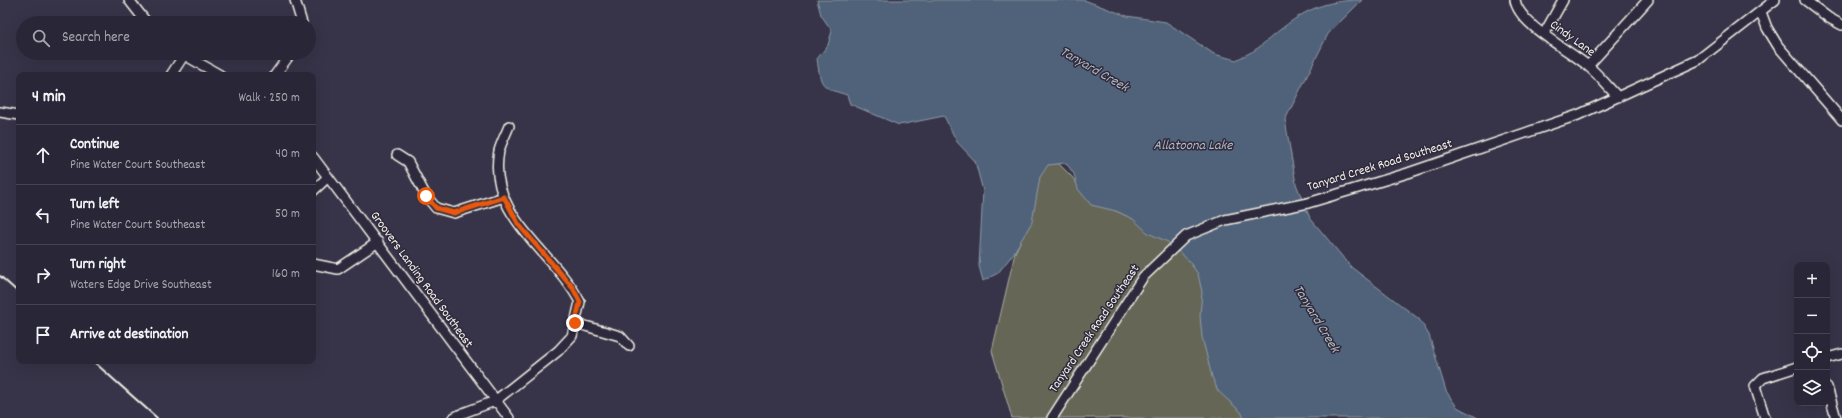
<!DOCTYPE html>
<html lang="en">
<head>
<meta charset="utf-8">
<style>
  :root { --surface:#292737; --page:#312f3f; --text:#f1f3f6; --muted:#a5a5ad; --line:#454452 }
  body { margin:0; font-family:Dekko,sans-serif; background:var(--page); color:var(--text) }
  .controls { position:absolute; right:12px; bottom:12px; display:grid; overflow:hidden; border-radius:8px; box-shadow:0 4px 16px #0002 }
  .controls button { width:36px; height:36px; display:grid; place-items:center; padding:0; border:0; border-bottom:1px solid var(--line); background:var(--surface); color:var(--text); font:20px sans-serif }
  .stop { position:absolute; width:12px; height:12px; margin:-9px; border:3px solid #ea580c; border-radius:50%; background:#fff }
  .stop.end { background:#ea580c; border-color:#fff; box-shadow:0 1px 4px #0008 }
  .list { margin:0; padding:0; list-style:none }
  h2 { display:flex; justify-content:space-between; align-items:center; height:52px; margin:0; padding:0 16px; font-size:17px }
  h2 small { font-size:13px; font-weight:400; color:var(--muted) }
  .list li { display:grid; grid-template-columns:26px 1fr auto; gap:12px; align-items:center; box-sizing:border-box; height:60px; padding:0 16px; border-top:1px solid var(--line) }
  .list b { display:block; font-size:15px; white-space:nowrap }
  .list p { margin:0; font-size:13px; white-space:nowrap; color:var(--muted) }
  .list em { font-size:13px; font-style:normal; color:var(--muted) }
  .icon { flex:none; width:22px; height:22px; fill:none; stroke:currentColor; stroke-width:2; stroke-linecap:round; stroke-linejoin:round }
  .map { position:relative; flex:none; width:1842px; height:418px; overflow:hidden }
  .search { position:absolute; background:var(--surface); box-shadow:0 4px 16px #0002; left:16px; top:16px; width:300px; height:44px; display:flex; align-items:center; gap:10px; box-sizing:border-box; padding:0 14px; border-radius:22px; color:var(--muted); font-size:15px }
  .panel { position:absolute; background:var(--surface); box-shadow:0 4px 16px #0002; left:16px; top:72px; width:300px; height:292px; border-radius:8px }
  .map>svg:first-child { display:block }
  .green { fill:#656657; stroke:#acaca0 }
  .water { fill:#4f627a; stroke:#919ba6 }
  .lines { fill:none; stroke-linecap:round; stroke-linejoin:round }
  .minor-casing { stroke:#f4f1e8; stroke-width:12 }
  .minor { stroke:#2f2a3d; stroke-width:9 }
  .rail { stroke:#f4f1e8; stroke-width:2 }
  .route { stroke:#ea580c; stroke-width:5 }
  .labels { text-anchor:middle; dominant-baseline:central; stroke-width:3; stroke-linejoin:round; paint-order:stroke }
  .street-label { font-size:13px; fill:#f4f1e8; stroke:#2f2a3d }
  .water-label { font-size:14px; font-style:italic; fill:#b2b8bc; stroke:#2f2a3d }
</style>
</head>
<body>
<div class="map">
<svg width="1842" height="418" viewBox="0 0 1842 418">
  <rect width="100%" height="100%" fill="#373449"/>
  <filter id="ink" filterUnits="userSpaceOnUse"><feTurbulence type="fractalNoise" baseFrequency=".025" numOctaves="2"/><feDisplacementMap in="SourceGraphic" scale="8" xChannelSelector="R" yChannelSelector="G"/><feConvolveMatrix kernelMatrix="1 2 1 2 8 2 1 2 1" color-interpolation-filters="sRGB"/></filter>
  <g filter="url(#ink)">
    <path class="green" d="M1051,156l21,21 17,22 74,33 37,30 50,156h-238l-20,-67 23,-98 15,-33 5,-44z"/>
    <path class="water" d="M817,0h267l43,16 39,6 48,32 22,6c7,-4 15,-7 22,-12 35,-29 54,-48 104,-48l-34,34 -43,86 11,64 14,34 41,49 68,52 10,16 17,56 11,16 21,11h-234l-3,-6 -23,-21 -6,-14 -10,-40 -2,-22 2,-23 -4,-18 -10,-14 -20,-18 -20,-9 -15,-14 -17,-8 -25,-6 -13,-16 -4,-15 -8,-11 -18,2 -8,12 -8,45 -19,32 -15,19 -15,8 -4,-15 4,-75 -8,-30 -18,-19 -13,-26 -45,9 -49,-21 -3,-9c-27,-8 -26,-9 -30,-36l11,-14 4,-14 -11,-16z"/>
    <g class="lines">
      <defs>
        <path id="minor" d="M129,0l18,23
          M295,0l7,23
          M1515,0c4,25 53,49 73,66 11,9 20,21 30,31
          M1805,0l24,18 13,7
          M1761,12l6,16 11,18 64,74
          M1544,34l19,-34
          M181,53l39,22
          M1588,66l60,-66
          M171,75l13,-20
          M275,75l16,-22
          M0,112l19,3
          M397,155l11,7 18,34 10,12 18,5 50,-16
          M313,157l196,261
          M313,191l15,-14
          M313,264l25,5 40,-27
          M575,323l45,13 9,10
          M1827,358l15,-4
          M1827,387l9,31
          M453,418l10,-5 32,-12 63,-50 14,-15 8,-34c-25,-49 -94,-87 -81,-151 2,-8 7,-17 10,-25
          M1052,418l91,-141 43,-41 39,-16 83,-17 100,-30 170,-58 120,-55 77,-60
          M1765,418l-10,-32 8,-8 34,-11"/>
      </defs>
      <use href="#minor" class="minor-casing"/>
      <use href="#minor" class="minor"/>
      <path class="rail" d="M0,276l19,17
        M93,361l64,57"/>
    </g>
  </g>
  <g class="lines" filter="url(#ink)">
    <path class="route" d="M426,196l10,12 18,5 50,-16 15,28 54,63 7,14 -5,21"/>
  </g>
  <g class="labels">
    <g class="street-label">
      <text transform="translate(1572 39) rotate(36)">Cindy Lane</text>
      <text transform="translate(1380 166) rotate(-17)">Tanyard Creek Road Southeast</text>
      <text transform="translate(421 280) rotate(54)">Groovers Landing Road Southeast</text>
      <text transform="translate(1095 329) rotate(-56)">Tanyard Creek Road Southeast</text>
    </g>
    <g class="water-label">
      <text transform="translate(1094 70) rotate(30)">Tanyard Creek</text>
      <text x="1193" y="146">Allatoona Lake</text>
      <text transform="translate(1316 319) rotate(59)">Tanyard Creek</text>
    </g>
  </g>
</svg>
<div class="controls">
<button>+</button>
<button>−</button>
<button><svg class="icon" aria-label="locate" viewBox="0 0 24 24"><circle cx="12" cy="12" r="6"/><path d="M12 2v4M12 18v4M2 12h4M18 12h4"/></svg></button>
<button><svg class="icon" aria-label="layers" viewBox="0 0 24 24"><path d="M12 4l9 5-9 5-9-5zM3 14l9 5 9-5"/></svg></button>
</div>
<div class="stop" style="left:426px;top:196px"></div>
<div class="stop end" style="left:575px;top:323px"></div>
<div class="search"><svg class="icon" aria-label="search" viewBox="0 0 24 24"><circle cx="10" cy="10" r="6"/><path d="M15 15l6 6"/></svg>Search here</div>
<section class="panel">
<h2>4 min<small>Walk · 250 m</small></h2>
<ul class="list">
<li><svg class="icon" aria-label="ahead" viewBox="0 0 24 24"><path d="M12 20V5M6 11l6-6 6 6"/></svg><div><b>Continue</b><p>Pine Water Court Southeast</p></div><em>40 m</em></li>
<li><svg class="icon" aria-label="left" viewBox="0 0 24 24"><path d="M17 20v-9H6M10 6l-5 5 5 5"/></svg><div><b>Turn left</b><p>Pine Water Court Southeast</p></div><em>50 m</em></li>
<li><svg class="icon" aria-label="right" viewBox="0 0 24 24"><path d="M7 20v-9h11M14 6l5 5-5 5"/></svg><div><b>Turn right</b><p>Waters Edge Drive Southeast</p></div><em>160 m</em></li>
<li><svg class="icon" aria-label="arrive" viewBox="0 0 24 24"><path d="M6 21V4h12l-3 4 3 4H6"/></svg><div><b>Arrive at destination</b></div></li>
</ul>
</section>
</div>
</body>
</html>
